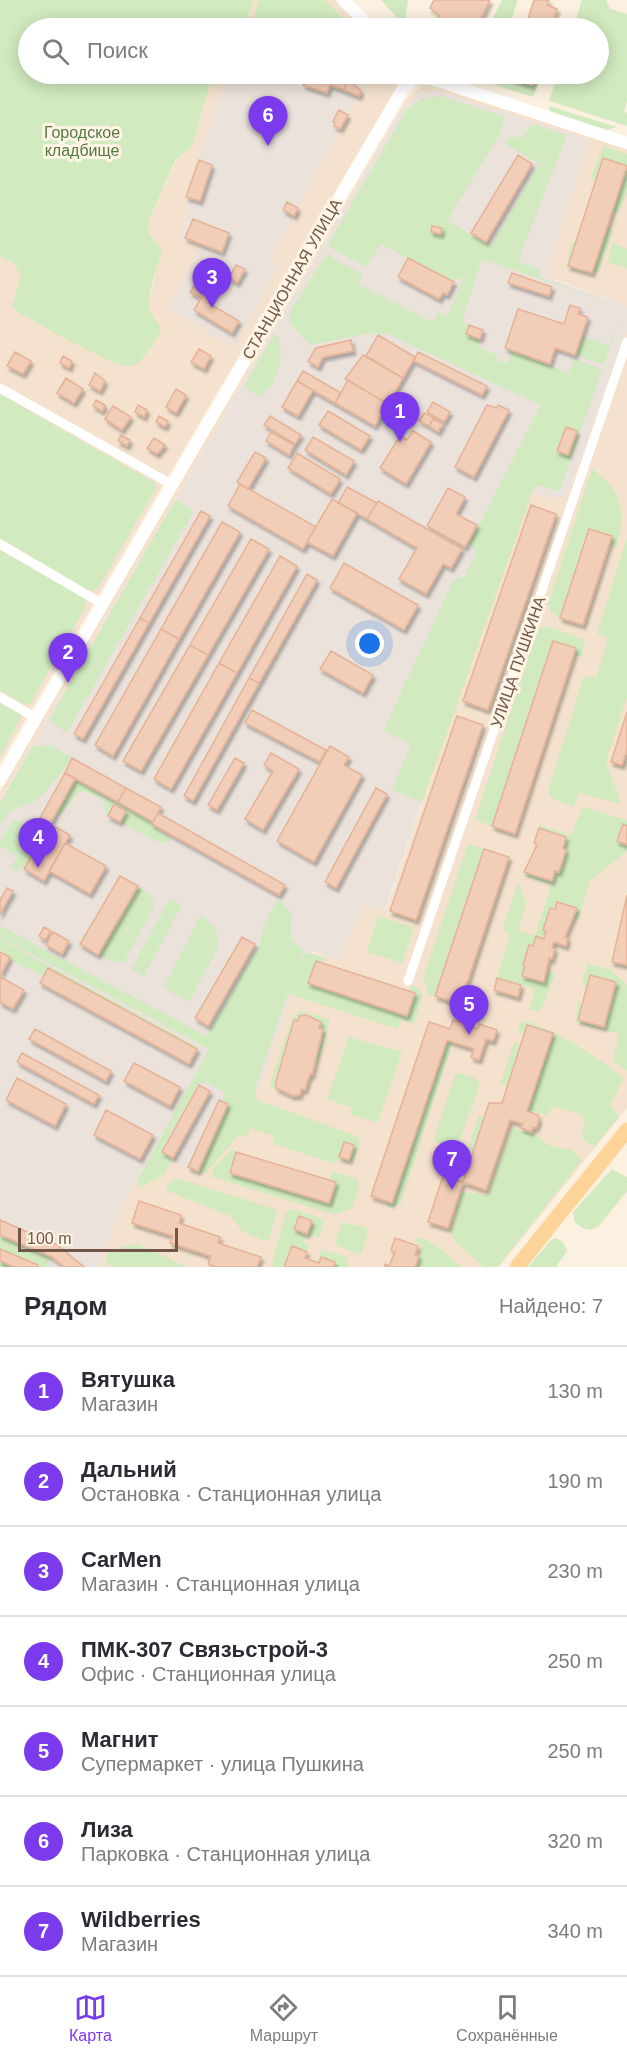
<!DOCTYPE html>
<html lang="ru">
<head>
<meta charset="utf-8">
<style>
  :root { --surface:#fff; --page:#f2f2f3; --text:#2b2b33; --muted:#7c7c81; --line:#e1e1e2; --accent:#7c3aed }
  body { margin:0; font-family:Arial,sans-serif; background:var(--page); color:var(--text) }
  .scale { position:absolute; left:18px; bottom:15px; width:160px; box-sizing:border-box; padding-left:6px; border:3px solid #735647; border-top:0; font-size:16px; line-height:21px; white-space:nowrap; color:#735647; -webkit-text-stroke:4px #fff5e6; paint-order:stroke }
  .you { position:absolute; left:370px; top:644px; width:21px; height:21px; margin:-15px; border:4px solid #fff; border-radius:50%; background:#1a73e8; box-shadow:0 0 0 9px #1a73e833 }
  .badge { display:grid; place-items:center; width:39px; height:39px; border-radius:50%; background:var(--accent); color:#fff; font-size:20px; font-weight:700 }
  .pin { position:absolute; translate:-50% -50px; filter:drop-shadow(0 2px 3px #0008) }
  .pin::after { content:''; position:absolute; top:32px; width:21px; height:18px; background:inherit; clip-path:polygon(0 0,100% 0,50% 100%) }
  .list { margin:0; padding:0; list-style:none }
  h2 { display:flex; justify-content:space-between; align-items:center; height:78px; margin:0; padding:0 24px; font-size:26px }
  h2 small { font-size:20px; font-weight:400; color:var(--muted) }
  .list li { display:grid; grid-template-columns:39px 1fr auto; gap:18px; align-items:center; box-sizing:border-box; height:90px; padding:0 24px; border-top:2px solid var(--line) }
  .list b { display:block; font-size:22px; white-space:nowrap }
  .list p { margin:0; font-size:20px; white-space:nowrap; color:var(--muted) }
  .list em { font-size:20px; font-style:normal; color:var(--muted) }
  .icon { flex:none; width:33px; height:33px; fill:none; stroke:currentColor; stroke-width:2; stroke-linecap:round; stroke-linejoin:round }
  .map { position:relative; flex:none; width:627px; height:1267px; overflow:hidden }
  .search { position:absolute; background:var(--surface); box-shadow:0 3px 15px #0003; left:18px; right:18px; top:18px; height:66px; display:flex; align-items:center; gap:15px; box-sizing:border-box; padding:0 21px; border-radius:33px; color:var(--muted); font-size:22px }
  .sheet { height:708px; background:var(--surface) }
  nav { display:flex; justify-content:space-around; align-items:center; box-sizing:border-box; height:84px; border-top:2px solid var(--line); background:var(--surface); font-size:16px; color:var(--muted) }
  nav a { display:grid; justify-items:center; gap:3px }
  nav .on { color:var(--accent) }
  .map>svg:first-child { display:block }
  .residential { fill:#f4e2ce }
  .industrial { fill:#ebe2dc }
  .green { fill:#d1eabf }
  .building { fill:#f2cdb7; stroke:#e5b397; stroke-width:1.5; filter:url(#shadow) }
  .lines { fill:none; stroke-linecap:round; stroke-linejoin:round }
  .minor { stroke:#fff; stroke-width:9 }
  .tertiary { stroke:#fff; stroke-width:12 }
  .primary { stroke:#fdd497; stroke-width:15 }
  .labels { text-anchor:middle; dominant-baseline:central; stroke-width:6; stroke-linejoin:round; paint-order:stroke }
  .park-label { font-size:16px; fill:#52793f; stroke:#fff5e6 }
  .street-label { font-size:16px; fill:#735647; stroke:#fff5e6 }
</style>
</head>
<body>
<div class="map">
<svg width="627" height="1267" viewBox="0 0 627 1267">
  <defs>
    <filter id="shadow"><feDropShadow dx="2.5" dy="4" stdDeviation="1.5" flood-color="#0004"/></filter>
  </defs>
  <rect width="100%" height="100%" fill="#fcf1e0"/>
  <path class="residential" d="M254,0h81l28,28h-125l8,-6z
    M213,74h14l-41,123 3,13 -9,26 20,11 -32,62 112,-44 -11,-6 96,-177 -23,-8 58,1 -3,11 -397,677v-506l14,6 8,14 -9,23 2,10 92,49 49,-40 -6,-6 -1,-13 13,-51 -12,-13 -2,-13 28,-62 16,-15z
    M422,85h11l194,64v157l-78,-29 -98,-182 -19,-4 -15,4 -16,16 -401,690v-9l28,-50 377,-641z
    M627,331v777l-128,159h-400l20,-56 73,-129 117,-130 27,7 4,-2 24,-51 22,4 142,-416 2,-2 30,7 6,-2z"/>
  <path class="industrial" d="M227,74h115l23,8 -95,177 10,6 -47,82 -65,-38 32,-62 -20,-10 9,-27 -3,-13z
    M432,91l19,4 139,45 -44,133 8,7 73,26v25l-61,166 -6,2 -30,-7 -2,2 -143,416 -21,-4 -24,51 -4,3 -24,-9 -6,4 -49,137 -3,2 -59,-15 -3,3 -73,129 -20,56h-99v-466l401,-690 16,-16z
    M201,1080l29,12 6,13 -36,69 -32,-13 -8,-10 28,-62z"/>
  <path class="green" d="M0,0h254l-8,22 -8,6h-210v46h185l-21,72 -17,15 -27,62 2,13 12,13c-3,19 -16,42 -12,61 2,7 9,12 11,20 -7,12 -16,30 -29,36 -13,5 -100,-46 -117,-56l-3,-5 9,-28 -7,-14 -14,-6z
    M259,0h66l27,28h-105l5,-5z
    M381,0h27l-3,22h-4z
    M502,0h16l-10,28h-20z
    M582,0h24l4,9 17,5v87l-3,10 3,2v13l-78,-25 9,-27h40v-46h-25z
    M499,74h11l-1,4 23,7 4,-11h6l-9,23 -38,-12z
    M439,96l65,20 -2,14 -55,91 44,25 48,-82 -35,-21 4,-6h15l9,-13 35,11 -49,126 21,8 2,9 82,30 -141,-49 -20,63 7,3 -3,9 14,5 -2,9 17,6 3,7 10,2 4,-12 57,22 5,-14 28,10 1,-4 -27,-10 6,-19 27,9 11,-28 -59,171 -4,3 -20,-6 -4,5 -110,310 -3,2 -28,-13 18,-43 -1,-3 -24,-11 -1,-3 70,-150 10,-2 13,-25 -7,-7 1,-5 70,-135 -154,-71 -16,-1 -61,12 -20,-22v-11l36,-58 37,20 -5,10 75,38 5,-10 9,4 16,-36 -6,-3 -3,5 -73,-38 -15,23 -37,-20v-4l77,-132 15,-12z
    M549,106l68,21 -11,3 -56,-18z
    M603,146l24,8v38l-9,22 -6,-2 15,-46 -24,-8 -8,23 -3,-1 -1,-3z
    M607,228l6,2 -14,41 -10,3 -23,-7 5,-24 5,-1 -8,24 24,7z
    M612,243l15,6v19l-19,-6z
    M274,335l4,1c7,21 0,48 -18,61l-13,-8 -2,-5z
    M0,394l155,89 1,5 -58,100 -9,3 -89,-53z
    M592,469c31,22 34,44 24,79l-7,-3 -20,-16 -29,89 -9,-6 -3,-8z
    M178,501l11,6 4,5 -125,219 -3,1 -16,-12 125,-218z
    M627,538v159l-21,64 15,43 -42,-11 -5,14 -21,-8 -5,-8 36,-115 12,2 12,-40 -11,-4z
    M0,550l86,49 -2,10 -54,95 -5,1 -25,-15z
    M551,627l34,13 -3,17 -8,-2 2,-7 -23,-7 -61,185 -17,-6 60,-182 4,-10z
    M0,703l22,12 -22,42z
    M45,745l7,1 20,12c-5,7 -29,39 -36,42 -21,11 -22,3 -36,26v-22l32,-57z
    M75,780l79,43v4l17,12 -1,3 -10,1 -53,-27 -4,-15 -16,-10 -9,1 -16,22 -8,2z
    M583,807l44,13v31l-37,30 -12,39 -7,-3 5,-9 -19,-6 -2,7 -5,-1 -6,31 -8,-3 -3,10 -4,-1 -6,31 21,6 3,-9 -2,-3 11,4 -16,38 -11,-3 6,-20 -38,-11 13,-43 -7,-6 15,-47 8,22 -8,26 17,6 16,-51 -28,-10 1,-3 27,9 4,-10 4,1 7,-22 -3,-2 3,-11 -27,-9 1,-3 31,10z
    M14,819l29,15 -20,35 -3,-2 -3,5 -6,-5 6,-11 -17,-10v-5z
    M468,844l16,5 -49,147 -6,-1 -6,-17z
    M138,886l12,9 5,10 -31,57 -10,1 -16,-8z
    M170,899l12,6 -38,71 -13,-7z
    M277,900c25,16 9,19 15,37 2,6 8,10 11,15l-5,14 8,-14 19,6 -2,5 -8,-2 -7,23 99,32 8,-23 -6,-2 2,-6 8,4 4,6 -9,29 -13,-4 -3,9 -110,-35 -33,94 2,12 100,36 3,7 -7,19 -15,-3 -2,5 -63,-20v-8l-23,-8 -3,9 -8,-2 -33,38h-6l-2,-2 31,-67 -7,-4 3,-8 -21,-10 -5,2 -38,66 10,10 -6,14 -24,13 -4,-3 1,-5 71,-130 -209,-112v-11l207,110 54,-94 2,-15z
    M201,915c13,11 20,16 16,35l-28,52 -26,-14z
    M378,916l36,11 -12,36 -35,-11z
    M0,939l198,108 -1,2 -181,-86 -16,-11z
    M587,964l23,5 17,16v86l-14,-10 6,-27 -44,-12 3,-20 4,1 -4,17 26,7 11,-45 -25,-7 -3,11 -5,-1z
    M300,1011l7,1 -1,3 -7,1 -23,75 -6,-7 22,-66z
    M310,1013l20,7 -12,43 -4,-5 7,-36 -12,-3z
    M526,1021c33,11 69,35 98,57l-14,27 8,10v3l-23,28h-4l-9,-9 3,-16 -3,-6 -28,-9 -8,9 -19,-4 25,-78 -24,-8 -4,9 -6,-2 3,-10z
    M349,1037l53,15 -25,71 -27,-9 2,-6 -25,-9z
    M447,1040l6,2 -52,161 -10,6 -4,-3 -1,-5 6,1z
    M514,1042l7,2 -13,41 -7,-2z
    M459,1073l16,5 5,6 -23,64 -24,-7 22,-66z
    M479,1115l6,2 -15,45 -6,-2z
    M512,1128l24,7 14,11 22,4 10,10 -84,106 -14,1 -29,-25 -5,-10 12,-40 26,3z
    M232,1149l3,3 -5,22 99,30 7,-22 -7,-3 3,-8 25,8 2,7 -7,22 -16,6 -7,-1 -117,-36 1,-8z
    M612,1169l15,8v14l-29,36 -8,3 -8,-2 -8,-7 -1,-9z
    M176,1178l99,31 2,4 -9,29 -25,-10 -13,-16 -62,-25 -2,-5z
    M292,1209l32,10 -4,18 -13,-2 -3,8 5,2 -2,7 -15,-6 -8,21h-13l15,-54z
    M342,1222l24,6 2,4 -6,20 -4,2 -23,-9z
    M0,1235l52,22 -6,10h-46z
    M414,1238c17,-1 35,18 47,29h-45l6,-18z
    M556,1238l7,4 4,9 -11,16h-28l23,-27z
    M133,1244h5l49,23h-75l-7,-6 4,-10z
    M322,1249l26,9 -1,9h-14l-16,-5z"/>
  <path class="building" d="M434,0h56l-14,28h-23l-10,-4 1,-2 -5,-3 1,-3 -10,-8z
    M534,0h15l-2,5 10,4 -5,16 4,3h-31z
    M307,74h24l17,5 -4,11 -14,-5 -3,8 -24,-8z
    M510,74h26l-4,11 -23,-7z
    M348,79l13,12 -2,5 -15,-6z
    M339,110l9,5 -8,14 -6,-3 1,-3 -2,-2z
    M518,155l14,9 -46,78 -15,-9z
    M603,158l24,8 -35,107 -24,-7z
    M199,160l13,5 -12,36 -14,-4z
    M287,202l11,6 -4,8 -11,-6z
    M193,219l36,14 -7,19 -37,-14z
    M432,226l10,2 -1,6 -10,-2z
    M408,258l46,24 -7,13 -4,-2 -4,6 -41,-22z
    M203,264l13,7 -4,8 -14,-8z
    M236,265l9,4 -8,14 -8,-5z
    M512,273l40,14 -3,9 -41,-13z
    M197,282l18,10 -7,11 31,18 -7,12 -38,-23 7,-12 -11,-6z
    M570,305l10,3 -2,6 10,3 -13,38 -20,-7 -5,16 -45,-16 13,-39 46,15z
    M469,325l14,5 -3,9 -14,-5z
    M378,335l37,22 -12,21 -37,-22z
    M351,340l2,11 -30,6 -5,10 -10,-6 8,-13z
    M199,349l12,7 -7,13 -13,-7z
    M15,352l16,9 -8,13 -16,-8z
    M418,352l69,34 -5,9 -68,-34z
    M363,355l40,23 -15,26 -43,-25z
    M63,356l9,5 -3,7 -9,-5z
    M303,371l38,22 -6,10 -38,-22z
    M95,373l10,8 -5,10 -11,-6z
    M66,378l17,11 -9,14 -17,-10z
    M348,380l40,24 -13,22 -40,-23z
    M297,381l16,9 -15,26 -16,-9z
    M176,389l10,6 -10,18 -10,-6z
    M96,400l9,5 -3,6 -9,-5z
    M433,402l17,10 -6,10 -17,-10z
    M138,405l9,5 -3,7 -9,-5z
    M487,405l10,3 1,-3 11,5 -35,67 -19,-10z
    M113,406l18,11 -9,13 -17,-11z
    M328,411l42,25 -9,14 -42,-25z
    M424,413l10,5 -5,8 -10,-5z
    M159,416l9,5 -3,6 -9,-5z
    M270,416l31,19 -6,9 -31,-19z
    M433,419l10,5 -5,8 -9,-6z
    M566,427l11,4 -9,24 -11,-4z
    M413,431l18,11 -25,42 -26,-16 20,-32 7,4z
    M271,432l23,13 -5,10 -23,-14z
    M121,435l9,5 -3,6 -9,-5z
    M313,437l41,24 -8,14 -41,-25z
    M154,438l11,7 -8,9 -10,-6z
    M255,452l11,6 -18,31 -11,-7z
    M297,453l43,26 -9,15 -43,-26z
    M240,484l76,43 -13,22 -75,-43z
    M347,487l30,16 -10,16 -29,-16z
    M448,488l17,9 -9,17 21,11 -12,22 -38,-21z
    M332,499l25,14 -24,43 -26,-14z
    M378,501l84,48 -11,19 -8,-4 -17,30 -27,-15 18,-31 -50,-29z
    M531,505l25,9 -68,196 -25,-9z
    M201,511l9,5 -61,107 -9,-5z
    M222,522l18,10 -61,107 -18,-10z
    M589,529l23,7 -29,89 -23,-7z
    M251,539l18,10 -61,106 -18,-10z
    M280,556l17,10 -60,107 -18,-10z
    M344,563l74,42 -14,25 -74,-42z
    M307,574l10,6 -58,103 -10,-5z
    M140,618l9,5 -66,116 -9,-5z
    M161,629l18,10 -66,117 -18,-11z
    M553,641l23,7 -61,186 -23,-8z
    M190,645l18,10 -67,116 -18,-10z
    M331,651l42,24 -10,18 -43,-24z
    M219,663l18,10 -66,116 -17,-10z
    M249,678l10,5 -66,118 -9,-5z
    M252,710l74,40 -6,12 -75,-39z
    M627,712v38l-5,15 -11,-3z
    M457,716l26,9 -67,195 -26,-9z
    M330,746l19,11 -5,8 18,10 -48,87 -37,-21z
    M271,753l28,16 -36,61 -18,-11 28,-48 -9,-6z
    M72,758l54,30 -8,14 -53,-29z
    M235,758l9,5 -27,47 -9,-5z
    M65,773l10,6 -25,45 -10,-6z
    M126,788l35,19 -8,15 -35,-20z
    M376,788l11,6 -51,94 -11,-6z
    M114,804l12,7 -6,11 -12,-6z
    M158,813l127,72 -6,10 -127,-71z
    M50,824l20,11 -26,46 -20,-12z
    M623,824l4,2v19l-10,-4z
    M539,828l27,9 -3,11 3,2 -7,22 -4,-1 -3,10 -28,-9 13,-27 -3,-2z
    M65,843l41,23 -16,28 -41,-23z
    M484,849l25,8 -49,147 -25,-8z
    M120,876l18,10 -40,69 -18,-11z
    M7,888l6,3 -13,23v-14z
    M627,895v70l-15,-3z
    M557,902l20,6 -12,29 3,1 -2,8 -12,-4 -2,6 3,1 -3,10 -3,-1 -5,24 -22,-6 3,-10 -2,-1 6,-20 4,1 3,-10 8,3 2,-8 -3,-1 7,-22 5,1z
    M44,927l7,4 -6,9 -6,-4z
    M53,932l16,9 -7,13 -16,-9z
    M242,937l13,7 -47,82 -13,-8z
    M0,952l10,5 -10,19z
    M316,961l99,32 -8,23 -99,-33z
    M48,968l149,81 -8,15 -149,-81z
    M590,975l26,7 -12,45 -26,-7z
    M0,977l24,13 -11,19 -13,-7z
    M497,978l24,7 -3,12 -24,-7z
    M306,1015l15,7 -2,6 4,1 -11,46 -2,-1 -5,16 -4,-1 -1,6 -7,1 -17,-8v-7l18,-61 4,1 1,-5z
    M453,1020l25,9 1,-5 18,6 -4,11 -7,-2 -7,21 -8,-3 3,-8 -27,-9 -55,163 -21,-7 58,-174 21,7z
    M527,1025l26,8 -26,78 11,4 1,5 -3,8 -3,-1 -2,5 -10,-4 2,-4 -13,-4 -24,70 -23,-8 26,-79h13z
    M35,1029l76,42 -5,10 -77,-42z
    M22,1053l77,42 -5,9 -77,-42z
    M134,1063l46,24 -10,19 -46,-25z
    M17,1078l49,26 -11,22 -49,-26z
    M199,1085l11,6 -37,67 -11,-6z
    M219,1100l9,4 -30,67 -10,-4z
    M106,1110l47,25 -13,24 -46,-24z
    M344,1142l10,3 -5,15 -10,-3z
    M236,1152l100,30 -7,21 -99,-30z
    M443,1176l20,6 -15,46 -20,-6z
    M139,1201l42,14 -2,8 41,14 -2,6 43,14 -4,10h-41l-8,-3 3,-8 -41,-13 3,-7 -41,-13z
    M299,1216l13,5 -5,13 -13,-5z
    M0,1220l57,25 27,22h-20l-12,-10 -52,-22z
    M395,1238l23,8 -3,9 4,1 -4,11h-31l1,-3 4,2 6,-14 -4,-2z
    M292,1246l15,6 -2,6 14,5 2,-6 14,5 -2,5h-49z
    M0,1249l38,16 -1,2h-23l-14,-6z"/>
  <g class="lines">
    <path class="minor" d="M0,388l171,96
      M0,544l101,59
      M0,697l36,21
      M408,981l219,-639"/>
    <path class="tertiary" d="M343,0l28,28
      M415,77l14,1 198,65
      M0,780l403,-691 12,-12"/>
    <path class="primary" d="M517,1267l110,-137"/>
  </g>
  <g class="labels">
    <g class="park-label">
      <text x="82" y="132">Городское<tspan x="82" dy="18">кладбище</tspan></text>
    </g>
    <g class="street-label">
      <text transform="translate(292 279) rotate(-60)">СТАНЦИОННАЯ УЛИЦА</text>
      <text transform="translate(518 662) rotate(-71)">УЛИЦА ПУШКИНА</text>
    </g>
  </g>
</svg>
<div class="scale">100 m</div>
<div class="you"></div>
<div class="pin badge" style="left:400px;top:442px">1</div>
<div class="pin badge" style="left:68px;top:683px">2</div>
<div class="pin badge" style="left:212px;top:308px">3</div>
<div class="pin badge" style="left:38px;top:868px">4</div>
<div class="pin badge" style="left:469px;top:1035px">5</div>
<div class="pin badge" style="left:268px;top:146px">6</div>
<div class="pin badge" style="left:452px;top:1190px">7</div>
<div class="search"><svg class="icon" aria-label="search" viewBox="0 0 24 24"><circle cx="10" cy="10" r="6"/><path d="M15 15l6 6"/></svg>Поиск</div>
</div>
<section class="sheet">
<h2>Рядом<small>Найдено: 7</small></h2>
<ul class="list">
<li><span class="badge">1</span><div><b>Вятушка</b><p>Магазин</p></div><em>130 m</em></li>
<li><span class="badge">2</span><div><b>Дальний</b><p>Остановка · Станционная улица</p></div><em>190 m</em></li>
<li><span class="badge">3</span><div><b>CarMen</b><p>Магазин · Станционная улица</p></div><em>230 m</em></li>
<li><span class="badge">4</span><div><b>ПМК-307 Связьстрой-3</b><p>Офис · Станционная улица</p></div><em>250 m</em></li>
<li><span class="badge">5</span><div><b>Магнит</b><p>Супермаркет · улица Пушкина</p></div><em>250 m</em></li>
<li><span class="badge">6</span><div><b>Лиза</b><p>Парковка · Станционная улица</p></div><em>320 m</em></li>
<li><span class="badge">7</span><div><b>Wildberries</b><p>Магазин</p></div><em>340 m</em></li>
</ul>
</section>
<nav>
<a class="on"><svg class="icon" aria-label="map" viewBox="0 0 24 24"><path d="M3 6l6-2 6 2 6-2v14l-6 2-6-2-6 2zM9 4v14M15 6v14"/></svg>Карта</a>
<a><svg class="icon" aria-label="directions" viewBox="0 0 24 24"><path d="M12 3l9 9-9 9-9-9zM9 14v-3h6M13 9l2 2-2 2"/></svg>Маршрут</a>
<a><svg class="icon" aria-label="saved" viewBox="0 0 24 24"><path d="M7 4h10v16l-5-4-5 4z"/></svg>Сохранённые</a>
</nav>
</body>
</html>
